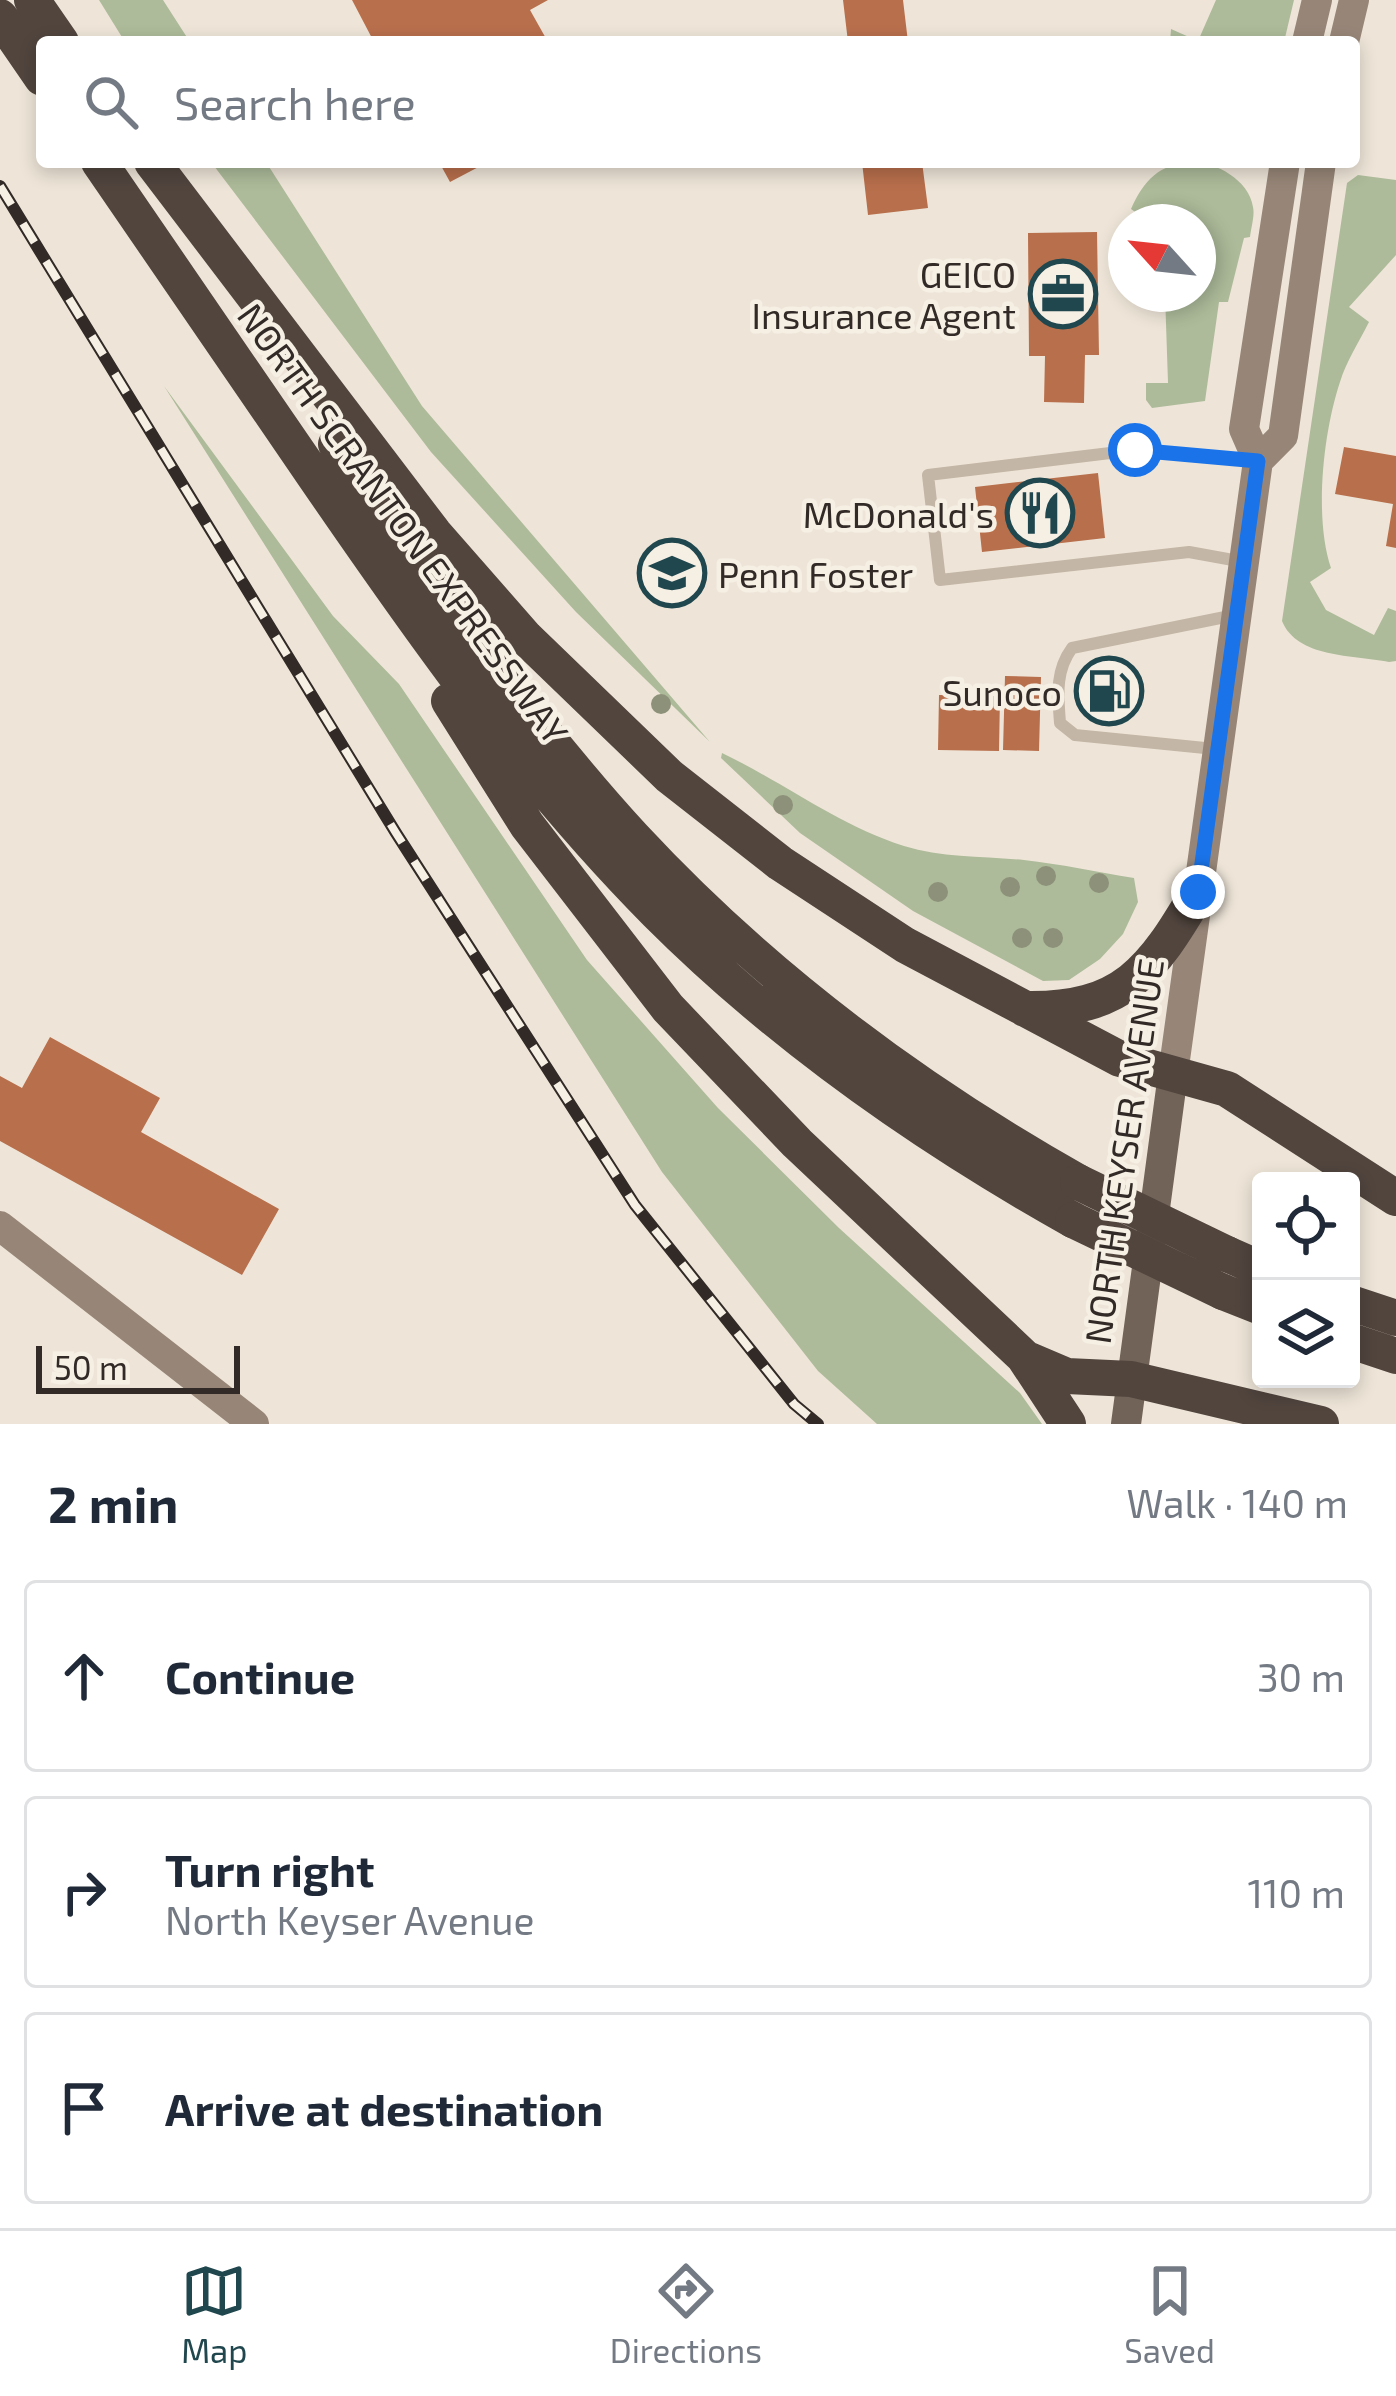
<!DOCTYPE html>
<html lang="en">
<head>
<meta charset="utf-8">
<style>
  :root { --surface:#fff; --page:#f2f2f3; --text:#1f2937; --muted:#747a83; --line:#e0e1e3; --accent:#20474e }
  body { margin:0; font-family:"Exo 2",sans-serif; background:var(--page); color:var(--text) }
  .controls { position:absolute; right:36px; bottom:36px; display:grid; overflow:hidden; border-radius:12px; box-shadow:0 6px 18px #0003 }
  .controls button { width:108px; height:108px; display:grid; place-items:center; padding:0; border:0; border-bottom:3px solid var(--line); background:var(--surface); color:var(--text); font:60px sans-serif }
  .compass { position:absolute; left:1108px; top:204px; width:108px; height:108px; border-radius:50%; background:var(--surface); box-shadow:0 6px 18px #0003; rotate:297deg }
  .scale { position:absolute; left:36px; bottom:30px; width:204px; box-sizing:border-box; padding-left:12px; border:6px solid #312a26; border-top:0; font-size:33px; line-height:42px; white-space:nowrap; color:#312a26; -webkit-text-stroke:9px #f6efe4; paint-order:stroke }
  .stop { position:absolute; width:36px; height:36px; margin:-27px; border:9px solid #1a73e8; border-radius:50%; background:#fff }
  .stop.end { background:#1a73e8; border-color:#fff; box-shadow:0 3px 12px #0008 }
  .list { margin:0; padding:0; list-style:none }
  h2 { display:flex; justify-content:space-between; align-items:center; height:156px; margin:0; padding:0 48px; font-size:51px }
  h2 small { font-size:39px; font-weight:400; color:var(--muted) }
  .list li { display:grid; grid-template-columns:78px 1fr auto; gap:36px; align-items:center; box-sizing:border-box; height:192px; margin:0 24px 24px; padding:0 24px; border:3px solid var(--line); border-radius:12px }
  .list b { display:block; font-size:45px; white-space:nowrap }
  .list p { margin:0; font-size:39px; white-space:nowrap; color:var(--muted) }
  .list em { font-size:39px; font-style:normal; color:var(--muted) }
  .icon { flex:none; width:66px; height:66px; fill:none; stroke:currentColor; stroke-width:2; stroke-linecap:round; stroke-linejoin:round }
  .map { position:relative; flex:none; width:1396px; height:1424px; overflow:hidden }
  .search { position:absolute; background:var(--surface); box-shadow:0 6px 18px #0003; left:36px; right:36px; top:36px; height:132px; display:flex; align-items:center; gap:30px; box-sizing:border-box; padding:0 42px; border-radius:12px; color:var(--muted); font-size:45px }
  .sheet { height:804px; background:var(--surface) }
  nav { display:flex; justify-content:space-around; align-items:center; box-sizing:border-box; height:168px; border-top:3px solid var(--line); background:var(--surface); font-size:33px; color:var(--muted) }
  nav a { display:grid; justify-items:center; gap:6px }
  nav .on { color:var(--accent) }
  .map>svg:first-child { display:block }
  .green { fill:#adbb9a }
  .building { fill:#b86f4c }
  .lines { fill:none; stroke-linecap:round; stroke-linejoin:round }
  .service { stroke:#c4b6a6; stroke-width:12 }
  .secondary { stroke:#978678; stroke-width:30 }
  .primary { stroke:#716358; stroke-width:30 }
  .motorway { stroke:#51453e; stroke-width:36 }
  .rail-casing { stroke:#312a26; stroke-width:12 }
  .rail { stroke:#f6efe4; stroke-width:8; stroke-dasharray:22; stroke-linecap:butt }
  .motorway-bridge { stroke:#51453e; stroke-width:36 }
  .tree { fill:#8d9179 }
  .route { stroke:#1a73e8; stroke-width:15 }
  .labels { text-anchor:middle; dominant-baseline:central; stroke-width:9; stroke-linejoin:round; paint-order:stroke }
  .poi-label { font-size:36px; fill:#312a26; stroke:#f6efe4; text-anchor:end }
  .street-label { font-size:36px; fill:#312a26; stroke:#f6efe4 }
</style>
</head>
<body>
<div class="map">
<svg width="1396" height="1424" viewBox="0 0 1396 1424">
  <rect width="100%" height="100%" fill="#eee5d8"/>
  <path class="green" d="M99,0h64l27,42h-65z
    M1216,0h78l-10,42h-114l1,-13 27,12z
    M211,162h55l156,244 288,336 -134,-130 -145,-160z
    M1192,162c24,0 57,18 61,45 2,8 -2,21 -3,30l-6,1 -16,64h-9l-14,99 -53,7 -6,-8v-17h22l-3,-89h33v-72h-35l-1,-9 -24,1 -7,-5c13,-29 28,-45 61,-47z
    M1358,175l38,5v75l-47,52 20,15c-10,20 -23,40 -29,60 -17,51 -26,136 -9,186l-21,14 16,28 48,25 14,-27 8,3v50l-7,1c-36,-7 -92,-4 -107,-41l65,-438z
    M164,386l169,230 66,68 188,276 131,148 121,120 181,165 22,31h-165l-59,-53 -156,-199z
    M722,753c63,30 114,71 182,93 39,12 79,10 120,14 36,4 73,12 110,18l4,24 -15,32 -23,25 -31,21 -26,1 -130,-70 -113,-78 -79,-75z"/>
  <path class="building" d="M352,0h196l-18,10 18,32h-174z
    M843,0h60l5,42h-60z
    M439,162h49l-38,20z
    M862,162h60l6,46 -60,7z
    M1097,232l2,123h-14l-1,48 -40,-1 1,-46h-16l-1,-123z
    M1344,447l52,9v92l-10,-2 7,-42 -58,-10z
    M1098,473l7,65 -123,14 -7,-65z
    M1005,676l36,1 -2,74 -36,-1z
    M939,695l61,1 -1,55 -61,-1z
    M50,1037l110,61 -19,34 138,77 -37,66 -242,-134v-65l22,12z"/>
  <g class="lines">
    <path class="service" d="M1244,562l-55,-10 -249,28 -12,-105 207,-25 122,11
      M1215,749l-140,-14 -15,-12c-2,-27 -5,-52 12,-75l163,-33"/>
    <path class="secondary" d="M1307,42l10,-42
      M1344,42l10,-42
      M1258,461l25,-25 38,-274
      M1173,1074l85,-613 -14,-32 41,-267
      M0,1226l254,198"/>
    <path class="primary" d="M1126,1424l47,-350"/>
    <path class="motorway" d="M32,0l29,42
      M0,17l42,61
      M99,162c72,105 144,210 216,315 105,153 211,304 342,436 123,123 264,222 416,307
      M152,162l282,371 92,105 143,138 111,87 125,82 215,114 107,30 169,109
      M336,444c93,136 186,272 297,393 129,139 280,252 445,345
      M449,701l78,124 141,183 129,135 227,214 44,67
      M1025,1009c98,2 127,-38 173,-117
      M1227,1254l34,15
      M1223,1292l38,15
      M1351,1303l45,15
      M1351,1341l45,15
      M1027,1359l40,17 64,3 190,45"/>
    <defs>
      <path id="rail" d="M0,186l396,647 239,372 159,199 24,20"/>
    </defs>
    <use href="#rail" class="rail-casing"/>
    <use href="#rail" class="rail"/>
    <path class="motorway-bridge" d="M1078,1182l149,72
      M1073,1220l150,72"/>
  </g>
  <g class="tree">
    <circle cx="661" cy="704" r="10"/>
    <circle cx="783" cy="805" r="10"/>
    <circle cx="1046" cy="876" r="10"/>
    <circle cx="1099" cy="883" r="10"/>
    <circle cx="1010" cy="887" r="10"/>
    <circle cx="938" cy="892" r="10"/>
    <circle cx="1022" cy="938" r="10"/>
    <circle cx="1053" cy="938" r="10"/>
  </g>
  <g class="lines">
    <path class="route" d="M1135,450l123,11 -60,431"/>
  </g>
  <defs>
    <symbol id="office-ring" viewBox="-11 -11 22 22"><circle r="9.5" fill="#f6efe4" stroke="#20474e" stroke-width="1.5"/><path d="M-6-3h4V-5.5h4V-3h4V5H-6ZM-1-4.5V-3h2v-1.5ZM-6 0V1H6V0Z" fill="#20474e"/></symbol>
    <symbol id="restaurant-ring" viewBox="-11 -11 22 22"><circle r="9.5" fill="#f6efe4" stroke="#20474e" stroke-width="1.5"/><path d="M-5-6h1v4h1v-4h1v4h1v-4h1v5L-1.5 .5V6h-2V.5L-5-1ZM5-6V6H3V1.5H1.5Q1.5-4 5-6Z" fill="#20474e"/></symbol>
    <symbol id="school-ring" viewBox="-11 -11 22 22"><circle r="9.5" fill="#f6efe4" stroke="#20474e" stroke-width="1.5"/><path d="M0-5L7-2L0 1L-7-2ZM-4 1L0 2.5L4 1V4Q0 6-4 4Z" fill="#20474e"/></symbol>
    <symbol id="fuel-ring" viewBox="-11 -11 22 22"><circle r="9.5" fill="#f6efe4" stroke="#20474e" stroke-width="1.5"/><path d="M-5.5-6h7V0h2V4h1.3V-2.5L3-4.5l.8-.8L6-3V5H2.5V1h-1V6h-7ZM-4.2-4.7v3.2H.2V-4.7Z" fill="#20474e"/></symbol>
  </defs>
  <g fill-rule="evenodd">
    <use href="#office-ring" x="1025" y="256" width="76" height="76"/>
    <use href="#restaurant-ring" x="1002" y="475" width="76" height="76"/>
    <use href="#school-ring" x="634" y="535" width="76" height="76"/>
    <use href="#fuel-ring" x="1071" y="653" width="76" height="76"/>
  </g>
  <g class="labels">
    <g class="poi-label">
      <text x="1016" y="273">GEICO<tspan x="1016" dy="41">Insurance Agent</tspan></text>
      <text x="994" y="513">McDonald's</text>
      <text x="718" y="573" text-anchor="start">Penn Foster</text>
      <text x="1062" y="691">Sunoco</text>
    </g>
    <g class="street-label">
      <text transform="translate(404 523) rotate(54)">NORTH SCRANTON EXPRESSWAY</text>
      <text transform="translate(1123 1151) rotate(-82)">NORTH KEYSER AVENUE</text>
    </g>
  </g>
</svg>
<div class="controls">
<button><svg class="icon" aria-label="locate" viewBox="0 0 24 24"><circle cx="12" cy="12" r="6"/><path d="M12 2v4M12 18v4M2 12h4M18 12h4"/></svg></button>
<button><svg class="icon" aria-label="layers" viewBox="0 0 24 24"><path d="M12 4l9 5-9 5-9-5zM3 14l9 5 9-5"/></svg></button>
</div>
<svg class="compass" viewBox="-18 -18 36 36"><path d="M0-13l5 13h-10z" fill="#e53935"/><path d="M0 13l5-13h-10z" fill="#747a83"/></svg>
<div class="scale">50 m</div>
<div class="stop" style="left:1135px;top:450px"></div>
<div class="stop end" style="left:1198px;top:892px"></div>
<div class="search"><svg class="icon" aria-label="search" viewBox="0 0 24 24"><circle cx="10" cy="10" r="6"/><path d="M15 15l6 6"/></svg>Search here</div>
</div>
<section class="sheet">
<h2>2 min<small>Walk · 140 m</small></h2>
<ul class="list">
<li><svg class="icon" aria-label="ahead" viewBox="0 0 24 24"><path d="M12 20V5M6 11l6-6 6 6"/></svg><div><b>Continue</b></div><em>30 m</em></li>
<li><svg class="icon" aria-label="right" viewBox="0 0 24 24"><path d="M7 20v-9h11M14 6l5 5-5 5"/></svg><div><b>Turn right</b><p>North Keyser Avenue</p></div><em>110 m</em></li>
<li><svg class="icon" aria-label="arrive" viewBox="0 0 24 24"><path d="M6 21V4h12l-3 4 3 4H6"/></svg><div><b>Arrive at destination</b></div></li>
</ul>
</section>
<nav>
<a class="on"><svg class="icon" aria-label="map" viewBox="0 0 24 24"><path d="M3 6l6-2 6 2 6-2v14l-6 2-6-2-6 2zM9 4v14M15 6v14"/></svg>Map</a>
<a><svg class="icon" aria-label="directions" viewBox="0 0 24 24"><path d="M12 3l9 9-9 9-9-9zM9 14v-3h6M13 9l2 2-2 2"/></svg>Directions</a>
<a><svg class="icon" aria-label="saved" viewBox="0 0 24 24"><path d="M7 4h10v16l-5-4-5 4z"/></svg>Saved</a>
</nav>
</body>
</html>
